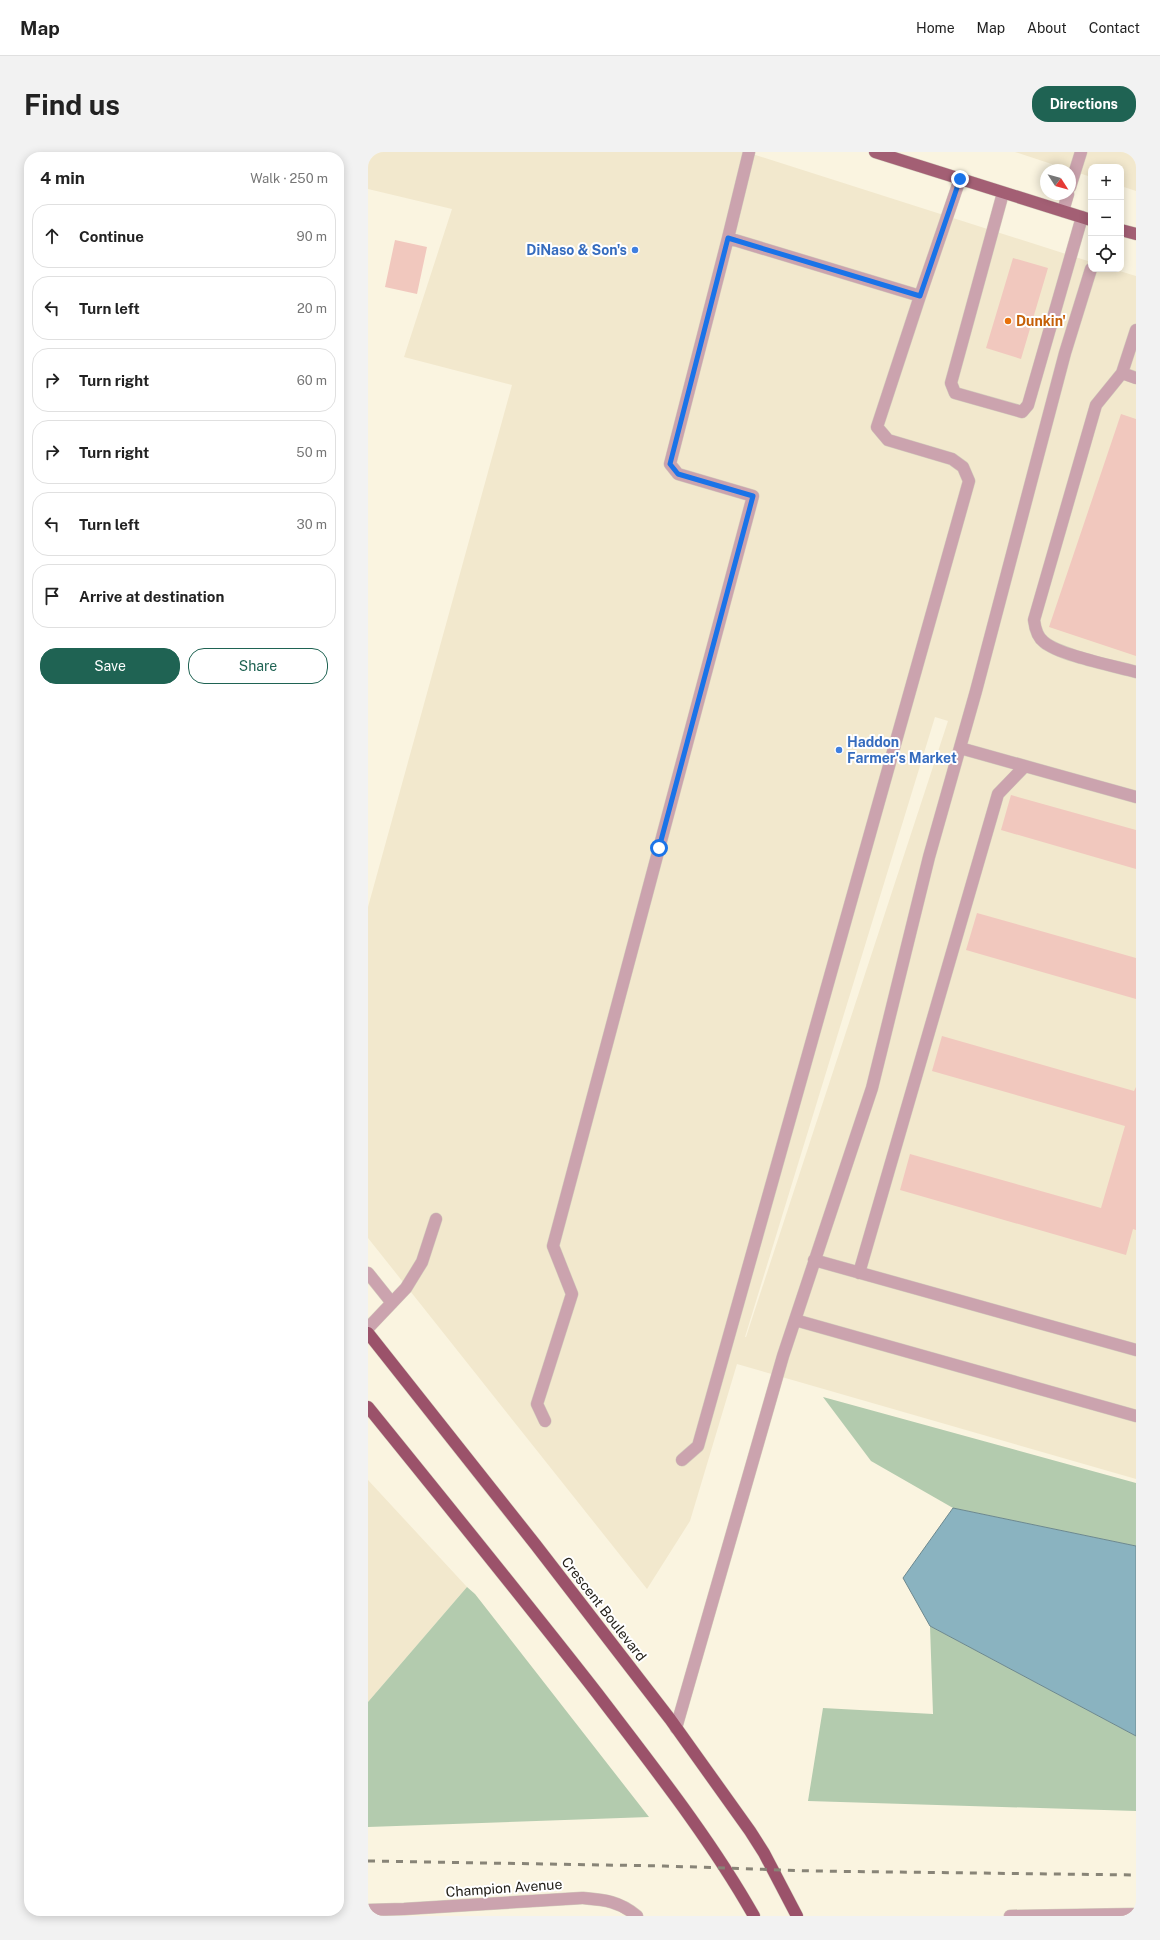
<!DOCTYPE html>
<html lang="en">
<head>
<meta charset="utf-8">
<style>
  :root { --surface:#fff; --page:#f2f2f2; --text:#222; --muted:#767676; --line:#e0e0e0; --accent:#1f6353 }
  body { margin:0; font-family:"Public Sans",sans-serif; background:var(--page); color:var(--text) }
  .controls { position:absolute; right:12px; top:12px; display:grid; overflow:hidden; border-radius:8px; box-shadow:0 2px 10px #0003 }
  .controls button { width:36px; height:36px; display:grid; place-items:center; padding:0; border:0; border-bottom:1px solid var(--line); background:var(--surface); color:var(--text); font:20px sans-serif }
  .compass { position:absolute; left:672px; top:12px; width:36px; height:36px; border-radius:50%; background:var(--surface); box-shadow:0 2px 10px #0003; rotate:126deg }
  .stop { position:absolute; width:12px; height:12px; margin:-9px; border:3px solid #1a73e8; border-radius:50%; background:#fff }
  .stop.end { background:#1a73e8; border-color:#fff; box-shadow:0 1px 4px #0008 }
  .list { margin:0; padding:0; list-style:none }
  h2 { display:flex; justify-content:space-between; align-items:center; height:52px; margin:0; padding:0 16px; font-size:17px }
  h2 small { font-size:13px; font-weight:400; color:var(--muted) }
  .list li { display:grid; grid-template-columns:26px 1fr auto; gap:12px; align-items:center; box-sizing:border-box; height:64px; margin:0 8px 8px; padding:0 8px; border:1px solid var(--line); border-radius:16px }
  .list b { display:block; font-size:15px; white-space:nowrap }
  .list em { font-size:13px; font-style:normal; color:var(--muted) }
  .actions { display:flex; gap:8px; padding:12px 16px }
  .actions a { flex:1; padding:9px 0; border:1px solid var(--accent); border-radius:16px; text-align:center; font-size:14px; color:var(--accent) }
  .actions .main { background:var(--accent); color:#fff }
  .icon { flex:none; width:22px; height:22px; fill:none; stroke:currentColor; stroke-width:2; stroke-linecap:round; stroke-linejoin:round }
  .map { position:relative; flex:none; width:768px; height:1764px; overflow:hidden; border-radius:16px }
  header { display:flex; align-items:center; gap:24px; box-sizing:border-box; height:56px; padding:0 20px; background:var(--surface); border-bottom:1px solid var(--line) }
  header strong { font-size:19px }
  nav { display:flex; gap:22px; margin-inline-start:auto; font-size:14px }
  .intro { display:flex; align-items:center; justify-content:space-between; box-sizing:border-box; height:96px; padding:0 24px }
  h1 { margin:0; font-size:28px }
  .button { padding:10px 18px; border-radius:16px; background:var(--accent); color:#fff; font-size:14px; font-weight:700 }
  main { display:flex; gap:24px; padding:0 24px }
  aside { flex:1; background:var(--surface); border-radius:16px; box-shadow:0 2px 10px #0003 }
  .map>svg:first-child { display:block }
  .built { fill:#f2e8cd; fill-rule:evenodd }
  .forest { fill:#b3cbae }
  .water { fill:#8ab3c0; stroke:#6c888e }
  .building { fill:#f1c8be }
  .lines { fill:none; stroke-linecap:round; stroke-linejoin:round }
  .service-casing { stroke:#d4cebd; stroke-width:13 }
  .minor-casing { stroke:#d4cebd; stroke-width:13 }
  .primary-casing { stroke:#d4cebd; stroke-width:13 }
  .trunk-casing { stroke:#d4cebd; stroke-width:13 }
  .service { stroke:#cba3ae; stroke-width:12 }
  .minor { stroke:#cba3ae; stroke-width:12 }
  .primary { stroke:#a35f74; stroke-width:12 }
  .trunk { stroke:#9b526a; stroke-width:12 }
  .rail { stroke:#888477; stroke-width:3; stroke-dasharray:7 7; stroke-linecap:butt }
  .route { stroke:#1a73e8; stroke-width:5 }
  .shop-dot { fill:#3f7fe0; stroke:#fff; stroke-width:1.5 }
  .food-dot { fill:#e8710a; stroke:#fff; stroke-width:1.5 }
  .labels { text-anchor:middle; dominant-baseline:central; stroke-width:4; stroke-linejoin:round; paint-order:stroke }
  .shop-label { font-size:14px; font-weight:bold; fill:#366cbe; stroke:#fff; text-anchor:end }
  .food-label { font-size:14px; font-weight:bold; fill:#c56008; stroke:#fff; text-anchor:start }
  .street-label { font-size:14px; fill:#25221b; stroke:#fff }
</style>
</head>
<body>
<header>
<strong>Map</strong>
<nav><a>Home</a><a>Map</a><a>About</a><a>Contact</a></nav>
</header>
<div class="intro"><h1>Find us</h1><a class="button">Directions</a></div>
<main>
<aside>
<h2>4 min<small>Walk · 250 m</small></h2>
<ul class="list">
<li><svg class="icon" aria-label="ahead" viewBox="0 0 24 24"><path d="M12 20V5M6 11l6-6 6 6"/></svg><div><b>Continue</b></div><em>90 m</em></li>
<li><svg class="icon" aria-label="left" viewBox="0 0 24 24"><path d="M17 20v-9H6M10 6l-5 5 5 5"/></svg><div><b>Turn left</b></div><em>20 m</em></li>
<li><svg class="icon" aria-label="right" viewBox="0 0 24 24"><path d="M7 20v-9h11M14 6l5 5-5 5"/></svg><div><b>Turn right</b></div><em>60 m</em></li>
<li><svg class="icon" aria-label="right" viewBox="0 0 24 24"><path d="M7 20v-9h11M14 6l5 5-5 5"/></svg><div><b>Turn right</b></div><em>50 m</em></li>
<li><svg class="icon" aria-label="left" viewBox="0 0 24 24"><path d="M17 20v-9H6M10 6l-5 5 5 5"/></svg><div><b>Turn left</b></div><em>30 m</em></li>
<li><svg class="icon" aria-label="arrive" viewBox="0 0 24 24"><path d="M6 21V4h12l-3 4 3 4H6"/></svg><div><b>Arrive at destination</b></div></li>
</ul>
<div class="actions"><a class="main">Save</a><a>Share</a></div>
</aside>
<div class="map">
<svg width="768" height="1764" viewBox="0 0 768 1764">
  <rect width="100%" height="100%" fill="#faf4e0"/>
  <path class="built" d="M0,0h378l345,110v7h22l23,7v1203l-399,-115 -47,157 -43,68 -279,-351v-331l144,-522 -108,-28 48,-148 -84,-20zM567,565l13,4 -202,616h-1z
    M647,0h121v39l-15,-5v-19h-30v10z
    M0,1328l99,107 -99,115z"/>
  <path class="forest" d="M455,1245l313,86v63l-183,-38 -82,-47z
    M99,1435l8,7 174,223 -281,10v-125z
    M562,1474l206,110v75l-328,-10 15,-93 110,6z"/>
  <path class="water" d="M585,1356l183,38v190l-206,-110 -27,-48z"/>
  <path class="building" d="M27,88l32,7 -10,47 -32,-7z
    M645,106l35,10 -27,91 -35,-11z
    M753,262l15,5v237l-87,-29z
    M643,643l125,35v39l-135,-39z
    M609,761l159,45v41l-170,-49z
    M574,884l192,55 2,-4v143l-3,-1 -7,26 -226,-65 10,-36 191,54 24,-82 -193,-55z"/>
  <g class="lines">
    <defs>
      <path id="service" d="M702,35l11,-35
        M635,41l-52,190 4,10 67,19 6,-7 54,-188
        M695,59l5,-17
        M360,86l21,-86
        M552,144l40,-117
        M768,178l-14,43 14,5
        M754,221l-26,32 -62,215c1,8 3,17 10,22 15,13 70,24 92,30
        M592,596l176,49
        M446,1108l322,90
        M0,1121l24,30
        M491,1121l139,-479 27,-28
        M427,1168l341,96
        M0,1176l38,-40 16,-26 14,-43
        M177,1269l-8,-17 35,-110 -19,-48 200,-750 -75,-22 -8,-10 58,-226 192,58 -43,131 11,13 64,19 11,8 6,14 -271,965 -16,14
        M308,1576l107,-372 89,-268 57,-231 47,-166 89,-338 26,-84"/>
      <path id="minor" d="M0,1758l36,-1 178,-11c23,2 37,3 55,18
        M642,1764l126,-2"/>
      <path id="primary" d="M507,0l216,68
        M753,78l15,4"/>
      <path id="trunk" d="M0,1181l167,211 135,175 80,112 14,22 33,63
        M0,1255c77,95 154,190 229,286 54,71 113,145 157,223"/>
    </defs>
    <use href="#service" class="service-casing"/>
    <use href="#minor" class="minor-casing"/>
    <use href="#primary" class="primary-casing"/>
    <use href="#trunk" class="trunk-casing"/>
    <use href="#service" class="service"/>
    <use href="#minor" class="minor"/>
    <use href="#primary" class="primary"/>
    <use href="#trunk" class="trunk"/>
    <path class="rail" d="M0,1709l296,5 149,5 323,4"/>
  </g>
  <g class="lines">
    <path class="route" d="M291,696l94,-352 -75,-22 -8,-10 58,-226 192,58 40,-117"/>
  </g>
  <g class="shop-dot">
    <circle cx="267" cy="98" r="4"/>
    <circle cx="471" cy="598" r="4"/>
  </g>
  <circle class="food-dot" cx="640" cy="169" r="4"/>
  <g class="labels">
    <g class="shop-label">
      <text x="259" y="98">DiNaso &amp; Son's</text>
      <text x="479" y="590" text-anchor="start">Haddon<tspan x="479" dy="16">Farmer's Market</tspan></text>
    </g>
    <g class="food-label">
      <text x="648" y="169">Dunkin'</text>
    </g>
    <g class="street-label">
      <text transform="translate(236 1457) rotate(52)">Crescent Boulevard</text>
      <text transform="translate(136 1736) rotate(-4)">Champion Avenue</text>
    </g>
  </g>
</svg>
<div class="controls">
<button>+</button>
<button>−</button>
<button><svg class="icon" aria-label="locate" viewBox="0 0 24 24"><circle cx="12" cy="12" r="6"/><path d="M12 2v4M12 18v4M2 12h4M18 12h4"/></svg></button>
</div>
<svg class="compass" viewBox="-18 -18 36 36"><path d="M0-13l5 13h-10z" fill="#e53935"/><path d="M0 13l5-13h-10z" fill="#767676"/></svg>
<div class="stop" style="left:291px;top:696px"></div>
<div class="stop end" style="left:592px;top:27px"></div>
</div>
</main>
</body>
</html>
